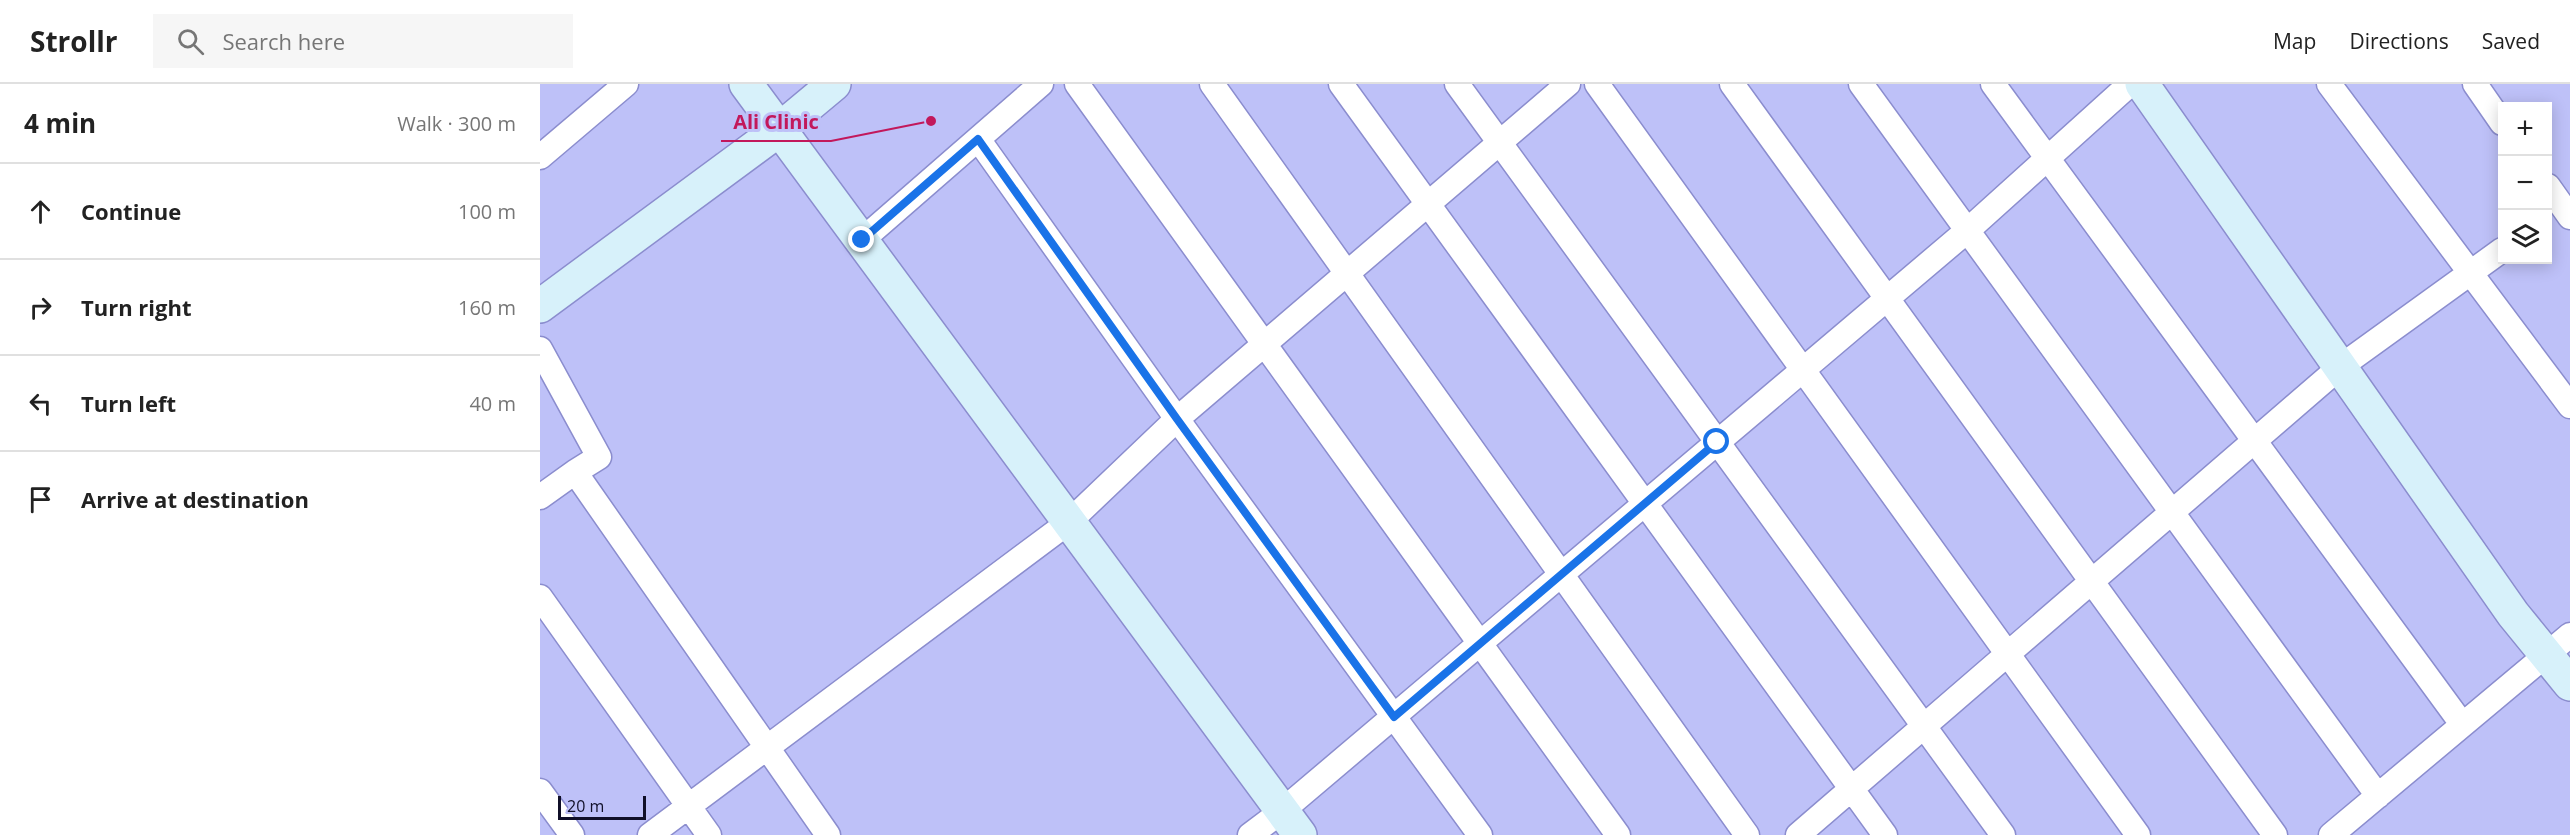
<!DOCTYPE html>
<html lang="en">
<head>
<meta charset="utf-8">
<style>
  :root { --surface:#fff; --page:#f6f6f6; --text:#222; --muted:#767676; --line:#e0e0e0 }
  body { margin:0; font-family:"Open Sans",sans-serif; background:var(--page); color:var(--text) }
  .controls { position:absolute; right:18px; top:18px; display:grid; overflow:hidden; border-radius:0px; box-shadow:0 3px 15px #0003 }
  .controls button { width:54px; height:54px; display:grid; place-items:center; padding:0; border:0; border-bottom:2px solid var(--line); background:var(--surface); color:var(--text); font:30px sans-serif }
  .scale { position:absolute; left:18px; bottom:15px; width:88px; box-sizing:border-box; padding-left:6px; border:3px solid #100f28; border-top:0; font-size:16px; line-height:21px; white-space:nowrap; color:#100f28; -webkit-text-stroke:4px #bec1f8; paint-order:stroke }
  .stop { position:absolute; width:18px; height:18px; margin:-14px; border:4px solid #1a73e8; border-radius:50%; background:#fff }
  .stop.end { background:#1a73e8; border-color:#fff; box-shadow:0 2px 6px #0008 }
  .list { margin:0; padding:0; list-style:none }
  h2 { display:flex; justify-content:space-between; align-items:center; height:78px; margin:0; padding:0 24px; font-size:26px }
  h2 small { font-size:20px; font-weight:400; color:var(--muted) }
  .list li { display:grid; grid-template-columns:39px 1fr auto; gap:18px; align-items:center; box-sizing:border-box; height:96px; padding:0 24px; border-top:2px solid var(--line) }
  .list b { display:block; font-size:22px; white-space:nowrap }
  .list em { font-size:20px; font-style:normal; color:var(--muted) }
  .icon { flex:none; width:33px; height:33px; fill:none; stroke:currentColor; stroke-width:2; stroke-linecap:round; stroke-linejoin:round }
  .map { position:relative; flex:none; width:2030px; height:751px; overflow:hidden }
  header { display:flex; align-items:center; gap:36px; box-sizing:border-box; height:84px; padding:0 30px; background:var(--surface); border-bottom:2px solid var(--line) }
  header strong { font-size:28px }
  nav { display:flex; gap:33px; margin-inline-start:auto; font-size:21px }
  .search { width:420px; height:54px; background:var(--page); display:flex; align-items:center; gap:15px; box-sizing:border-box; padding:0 21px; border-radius:0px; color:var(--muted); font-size:22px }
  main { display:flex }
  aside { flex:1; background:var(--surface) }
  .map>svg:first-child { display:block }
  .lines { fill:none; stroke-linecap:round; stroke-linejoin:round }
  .street-casing { stroke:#8b8dce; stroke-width:27 }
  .secondary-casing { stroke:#8b8dce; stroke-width:36 }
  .street { stroke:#fff; stroke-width:24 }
  .secondary { stroke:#d7f1fa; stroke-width:33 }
  .route { stroke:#1a73e8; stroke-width:8 }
  .leader { fill:none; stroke:#c2185b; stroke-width:2 }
  .callout-dot { fill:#c2185b; stroke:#bec1f8; stroke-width:2 }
  .callout-label { font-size:20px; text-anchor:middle; font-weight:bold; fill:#c2185b; stroke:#bec1f8; stroke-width:6; stroke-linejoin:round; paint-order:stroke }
</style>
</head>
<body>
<header>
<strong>Strollr</strong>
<div class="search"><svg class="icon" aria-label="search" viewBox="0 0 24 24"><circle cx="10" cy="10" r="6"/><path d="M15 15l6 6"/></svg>Search here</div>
<nav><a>Map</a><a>Directions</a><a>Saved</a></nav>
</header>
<main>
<aside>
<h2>4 min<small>Walk · 300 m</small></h2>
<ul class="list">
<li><svg class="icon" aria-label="ahead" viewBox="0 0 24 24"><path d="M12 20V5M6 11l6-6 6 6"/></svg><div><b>Continue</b></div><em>100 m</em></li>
<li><svg class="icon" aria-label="right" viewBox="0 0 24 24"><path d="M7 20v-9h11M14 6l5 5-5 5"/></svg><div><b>Turn right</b></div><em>160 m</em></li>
<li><svg class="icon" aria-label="left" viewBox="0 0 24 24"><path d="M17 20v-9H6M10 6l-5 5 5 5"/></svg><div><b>Turn left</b></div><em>40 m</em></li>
<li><svg class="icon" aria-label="arrive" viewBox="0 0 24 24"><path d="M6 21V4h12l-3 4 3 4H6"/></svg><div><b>Arrive at destination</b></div></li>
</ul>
</aside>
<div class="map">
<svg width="2030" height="751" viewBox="0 0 2030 751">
  <rect width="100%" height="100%" fill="#bec1f8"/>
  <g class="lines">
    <defs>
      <path id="street" d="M537,0l541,751
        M672,0l535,751
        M801,0l544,751
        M917,0l546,751
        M1057,0l541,751
        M1192,0l543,751
        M1321,0l517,712
        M1453,0l469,640
        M1789,0l241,322
        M1935,0l27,39
        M438,55l199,280 303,416
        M0,73l86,-73
        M2008,102l22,31
        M322,156l179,-156
        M0,265l59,108 -24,15 253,363
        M0,413l35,-25
        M0,513l169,238
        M0,707l32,44
        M110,751l419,-313 108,-103 391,-335
        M710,751l32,-24 686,-581 162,-146
        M1258,751l542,-468 162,-117
        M1791,751l239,-200"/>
      <path id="secondary" d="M206,0l554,751
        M1602,0l371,530 57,70
        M0,222l240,-177 54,-45"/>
    </defs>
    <use href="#street" class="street-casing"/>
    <use href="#secondary" class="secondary-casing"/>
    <use href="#street" class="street"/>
    <use href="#secondary" class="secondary"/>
  </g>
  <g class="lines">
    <path class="route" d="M322,156l116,-101 199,280 217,298 323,-275"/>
  </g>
  <path class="leader" d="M391 37L291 57H181"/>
  <circle class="callout-dot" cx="391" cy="37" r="6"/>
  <g class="callout-label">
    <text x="236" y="45">Ali Clinic</text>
  </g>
</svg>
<div class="controls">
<button>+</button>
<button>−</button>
<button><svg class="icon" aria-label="layers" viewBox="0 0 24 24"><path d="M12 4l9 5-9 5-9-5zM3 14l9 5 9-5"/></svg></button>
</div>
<div class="scale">20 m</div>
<div class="stop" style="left:1177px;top:358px"></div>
<div class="stop end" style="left:322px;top:156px"></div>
</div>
</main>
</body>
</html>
